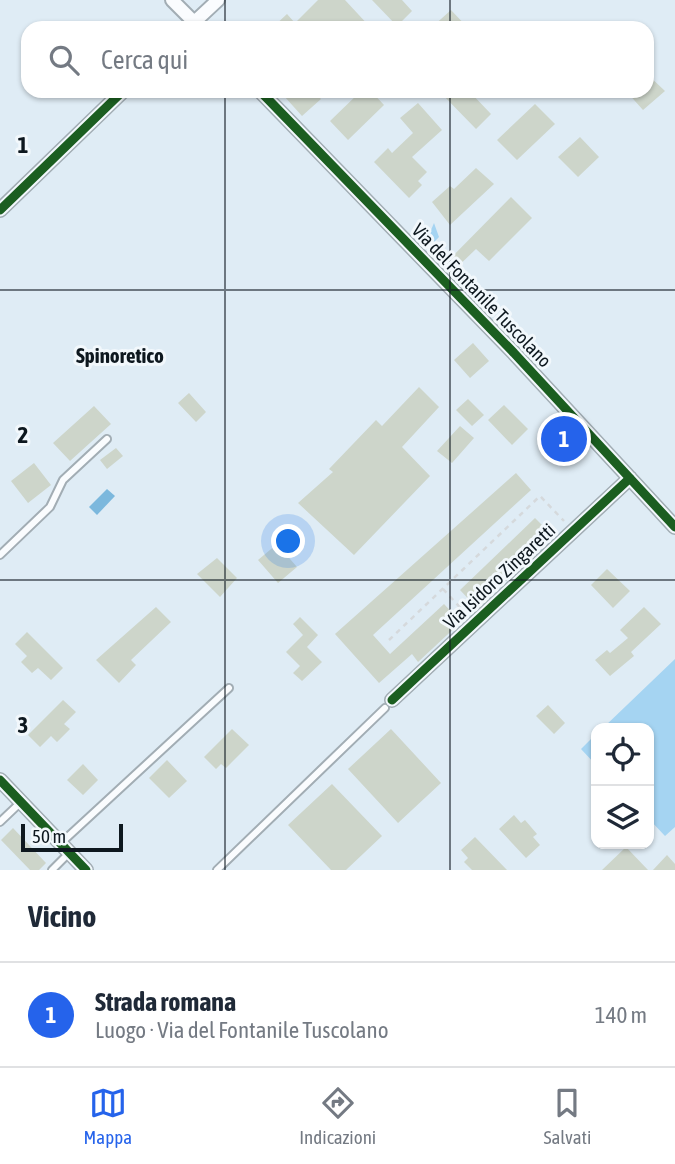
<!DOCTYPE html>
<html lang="it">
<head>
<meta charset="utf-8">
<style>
  :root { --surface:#fff; --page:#f2f2f3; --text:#1f2937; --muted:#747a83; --line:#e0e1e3; --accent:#2563eb }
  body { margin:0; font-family:"Asap Condensed",sans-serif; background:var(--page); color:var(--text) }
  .controls { position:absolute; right:21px; bottom:21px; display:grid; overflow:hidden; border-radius:14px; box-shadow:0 2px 5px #0004 }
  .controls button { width:63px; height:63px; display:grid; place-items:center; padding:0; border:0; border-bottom:2px solid var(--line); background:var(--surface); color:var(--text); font:35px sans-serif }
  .scale { position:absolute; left:21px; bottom:18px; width:102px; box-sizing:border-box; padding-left:7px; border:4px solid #0e181f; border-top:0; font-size:19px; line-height:24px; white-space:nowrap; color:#0e181f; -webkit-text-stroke:5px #f2f8fc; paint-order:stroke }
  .you { position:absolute; left:289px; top:542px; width:24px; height:24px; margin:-18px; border:5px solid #fff; border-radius:50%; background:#1a73e8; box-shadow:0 0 0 10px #1a73e833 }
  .badge { display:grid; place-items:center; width:46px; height:46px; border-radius:50%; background:var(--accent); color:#fff; font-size:23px; font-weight:700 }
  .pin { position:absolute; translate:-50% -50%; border:4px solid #fff; box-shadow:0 2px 7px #0006 }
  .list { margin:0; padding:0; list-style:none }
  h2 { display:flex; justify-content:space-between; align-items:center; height:91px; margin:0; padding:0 28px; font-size:30px }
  h2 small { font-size:23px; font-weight:400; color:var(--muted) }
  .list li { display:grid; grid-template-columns:46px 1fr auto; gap:21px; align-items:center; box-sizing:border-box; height:105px; padding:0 28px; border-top:2px solid var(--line) }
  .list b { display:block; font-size:26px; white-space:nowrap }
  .list p { margin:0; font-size:23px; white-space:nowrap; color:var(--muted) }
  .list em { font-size:23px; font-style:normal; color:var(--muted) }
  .icon { flex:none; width:38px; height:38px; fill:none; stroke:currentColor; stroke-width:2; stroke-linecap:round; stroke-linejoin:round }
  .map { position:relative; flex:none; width:675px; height:870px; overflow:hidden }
  .search { position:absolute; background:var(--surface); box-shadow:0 2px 5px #0004; left:21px; right:21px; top:21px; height:77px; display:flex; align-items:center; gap:18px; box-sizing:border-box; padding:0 24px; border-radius:21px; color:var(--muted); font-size:26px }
  .sheet { height:196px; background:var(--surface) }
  nav { display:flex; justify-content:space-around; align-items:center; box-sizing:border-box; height:98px; border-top:2px solid var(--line); background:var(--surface); font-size:19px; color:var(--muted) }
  nav a { display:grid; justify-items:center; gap:4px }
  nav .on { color:var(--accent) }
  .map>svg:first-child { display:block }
  .green { fill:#a5d4f2 }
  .water { fill:#7cb8dd }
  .building { fill:#cdd5ca }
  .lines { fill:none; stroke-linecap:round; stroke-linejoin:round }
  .service-casing { stroke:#a2adb4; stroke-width:10 }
  .minor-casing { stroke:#a2adb4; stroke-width:16 }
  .path { stroke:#d5d9dc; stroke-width:2.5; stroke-dasharray:5 5; stroke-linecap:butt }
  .service { stroke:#fafcfe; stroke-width:6 }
  .minor { stroke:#fafcfe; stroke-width:12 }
  .cycleway-casing { stroke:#f2f8fc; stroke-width:13 }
  .cycleway { stroke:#1b5e20; stroke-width:9 }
  .grid { fill:none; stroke:#0e181f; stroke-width:2; stroke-opacity:0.55 }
  .labels { text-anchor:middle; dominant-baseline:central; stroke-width:6; stroke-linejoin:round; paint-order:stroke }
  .street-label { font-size:19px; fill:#0e181f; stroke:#f2f8fc }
  .neighbourhood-label { font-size:21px; font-weight:bold; fill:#0e181f; stroke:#f2f8fc }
  .grid-label { font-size:23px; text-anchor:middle; font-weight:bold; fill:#0e181f; stroke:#f2f8fc; stroke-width:6; stroke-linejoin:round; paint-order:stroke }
</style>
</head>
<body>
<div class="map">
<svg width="675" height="870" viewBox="0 0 675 870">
  <rect width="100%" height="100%" fill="#dfecf5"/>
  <path class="green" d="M434,223l5,14 -7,7h-10l-4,-7 3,-3 7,3z
    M675,659v168l-10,9 -16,-17v-91h-46z
    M596,734v31l-15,-16z"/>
  <path class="water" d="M107,489l8,7 -18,19 -8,-8z"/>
  <path class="building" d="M318,0h27l26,28h-99l15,-14 8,9z
    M372,0h30l10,11 -15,15z
    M451,10l17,18h-37z
    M647,74l18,17 -22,19 -17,-19h21z
    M290,91h23l8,8 -19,17 -18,-20z
    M361,91h10l13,14 -36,35 -18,-19z
    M439,91h30l22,23 -15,15z
    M418,103l24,27 -30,27 15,15 -9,9 4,4 -13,13 -35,-36 14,-14 4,5 21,-20 -13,-15z
    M535,104l20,20 -38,36 -20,-20z
    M580,137l19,20 -21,20 -20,-20z
    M476,168l18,16 -44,41 -18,-23 18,-16 4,3z
    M511,197l21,21 -43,43 -13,-12 -26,25 -8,-7z
    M473,343l16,18 -19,17 -16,-18z
    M419,387l20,20 -37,40 28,29 -76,79 -56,-52 35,-31 -4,-3 47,-49 6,6z
    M189,393l17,19 -10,10 -18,-19z
    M468,399l16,16 -12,11 -16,-16z
    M504,405l24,24 -16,16 -24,-25z
    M94,406l17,18 -41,37 -17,-18z
    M460,426l14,12 -22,25 -15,-12z
    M116,448l7,8 -16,13 -7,-9z
    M34,463l17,22 -23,18 -17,-22z
    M516,473l15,17 -158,145 17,19 54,-50 17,18 -43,40 -6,-8 -33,29 -44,-49z
    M535,518l17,17 -76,72 -16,-17z
    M277,544l20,23 -19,16 -20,-23z
    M217,558l20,20 -17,19 -23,-23z
    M607,569l23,22 -17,17 -22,-23z
    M156,607l15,15 -40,38 5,5 -17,18 -23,-23z
    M644,607l17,17 -30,28 3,4 -24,20 -15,-16 12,-10 3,3 18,-15 -8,-8z
    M300,617l18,18 -11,12 15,15 -20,19 -9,-8 7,-7 -14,-14 17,-17 -10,-11z
    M27,632l36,36 -12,12 -13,-12 -6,5 -11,-11 6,-6 -12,-12z
    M63,700l13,12 -12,12 6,5 -13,13 -6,-6 -11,11 -12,-12z
    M548,705l17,18 -11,11 -18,-18z
    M232,729l17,16 -23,23 -5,-4 -5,5 -12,-12z
    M391,729l50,54 -43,40 -50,-54z
    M167,760l20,21 -18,17 -20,-20z
    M83,764l15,16 -15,15 -16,-15z
    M332,784l50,52 -36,34h-15l-43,-45z
    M514,815l7,8 4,-3 12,14 -4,3 7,8 -14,13 -27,-29z
    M13,828l33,35 -7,7h-9l-29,-30z
    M475,837l32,33h-35l-8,-8 4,-4 -7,-8z
    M626,847l22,23h-46z
    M667,855l8,9v6h-22z"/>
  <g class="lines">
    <defs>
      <path id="service" d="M0,555l50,-48 13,-27 44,-41
        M0,822l21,-20
        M61,843l168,-155
        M52,870l17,-17
        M217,870l168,-162"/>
      <path id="minor" d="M172,0l27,27
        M188,28l30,-28
        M260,91l254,262 161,174
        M0,210l123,-119
        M392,700l238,-222
        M0,780l86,90"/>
    </defs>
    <use href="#service" class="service-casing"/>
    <use href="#minor" class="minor-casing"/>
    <path class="path" d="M443,589l24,26
      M389,640l151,-144 24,25"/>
    <use href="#service" class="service"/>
    <use href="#minor" class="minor"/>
    <defs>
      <path id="cycleway" d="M260,91l254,262 161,174
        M0,210l123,-119
        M392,700l238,-222
        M0,780l86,90"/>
    </defs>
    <use href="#cycleway" class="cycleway-casing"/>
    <use href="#cycleway" class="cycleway"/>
  </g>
  <path class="grid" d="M225,0v28M450,0v28M225,91v779M450,91v779M0,290h675M0,580h675"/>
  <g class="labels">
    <g class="street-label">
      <text transform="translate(482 295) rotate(46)">Via del Fontanile Tuscolano</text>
      <text transform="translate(499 576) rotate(-43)">Via Isidoro Zingaretti</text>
    </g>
    <g class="neighbourhood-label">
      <text x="120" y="355">Spinoretico</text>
    </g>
  </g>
  <g class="grid-label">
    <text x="23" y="153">1</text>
    <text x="23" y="443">2</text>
    <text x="23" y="733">3</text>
  </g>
</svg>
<div class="controls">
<button><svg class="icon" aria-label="locate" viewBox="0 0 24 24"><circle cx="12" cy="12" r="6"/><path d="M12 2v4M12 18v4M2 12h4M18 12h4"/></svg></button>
<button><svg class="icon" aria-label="layers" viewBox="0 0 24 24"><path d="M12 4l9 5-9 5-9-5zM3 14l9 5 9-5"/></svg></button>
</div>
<div class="scale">50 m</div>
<div class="you"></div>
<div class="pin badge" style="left:564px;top:439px">1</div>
<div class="search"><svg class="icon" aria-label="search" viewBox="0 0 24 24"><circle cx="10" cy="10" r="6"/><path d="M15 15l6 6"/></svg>Cerca qui</div>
</div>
<section class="sheet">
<h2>Vicino<small></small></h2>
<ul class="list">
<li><span class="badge">1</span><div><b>Strada romana</b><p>Luogo · Via del Fontanile Tuscolano</p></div><em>140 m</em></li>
</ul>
</section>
<nav>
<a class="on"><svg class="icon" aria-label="map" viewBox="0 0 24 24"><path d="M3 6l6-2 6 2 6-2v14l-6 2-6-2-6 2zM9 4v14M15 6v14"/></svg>Mappa</a>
<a><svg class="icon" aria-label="directions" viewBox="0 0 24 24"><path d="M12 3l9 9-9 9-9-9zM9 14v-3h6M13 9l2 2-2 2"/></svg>Indicazioni</a>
<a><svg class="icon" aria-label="saved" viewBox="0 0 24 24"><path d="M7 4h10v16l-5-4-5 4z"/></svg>Salvati</a>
</nav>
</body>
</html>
